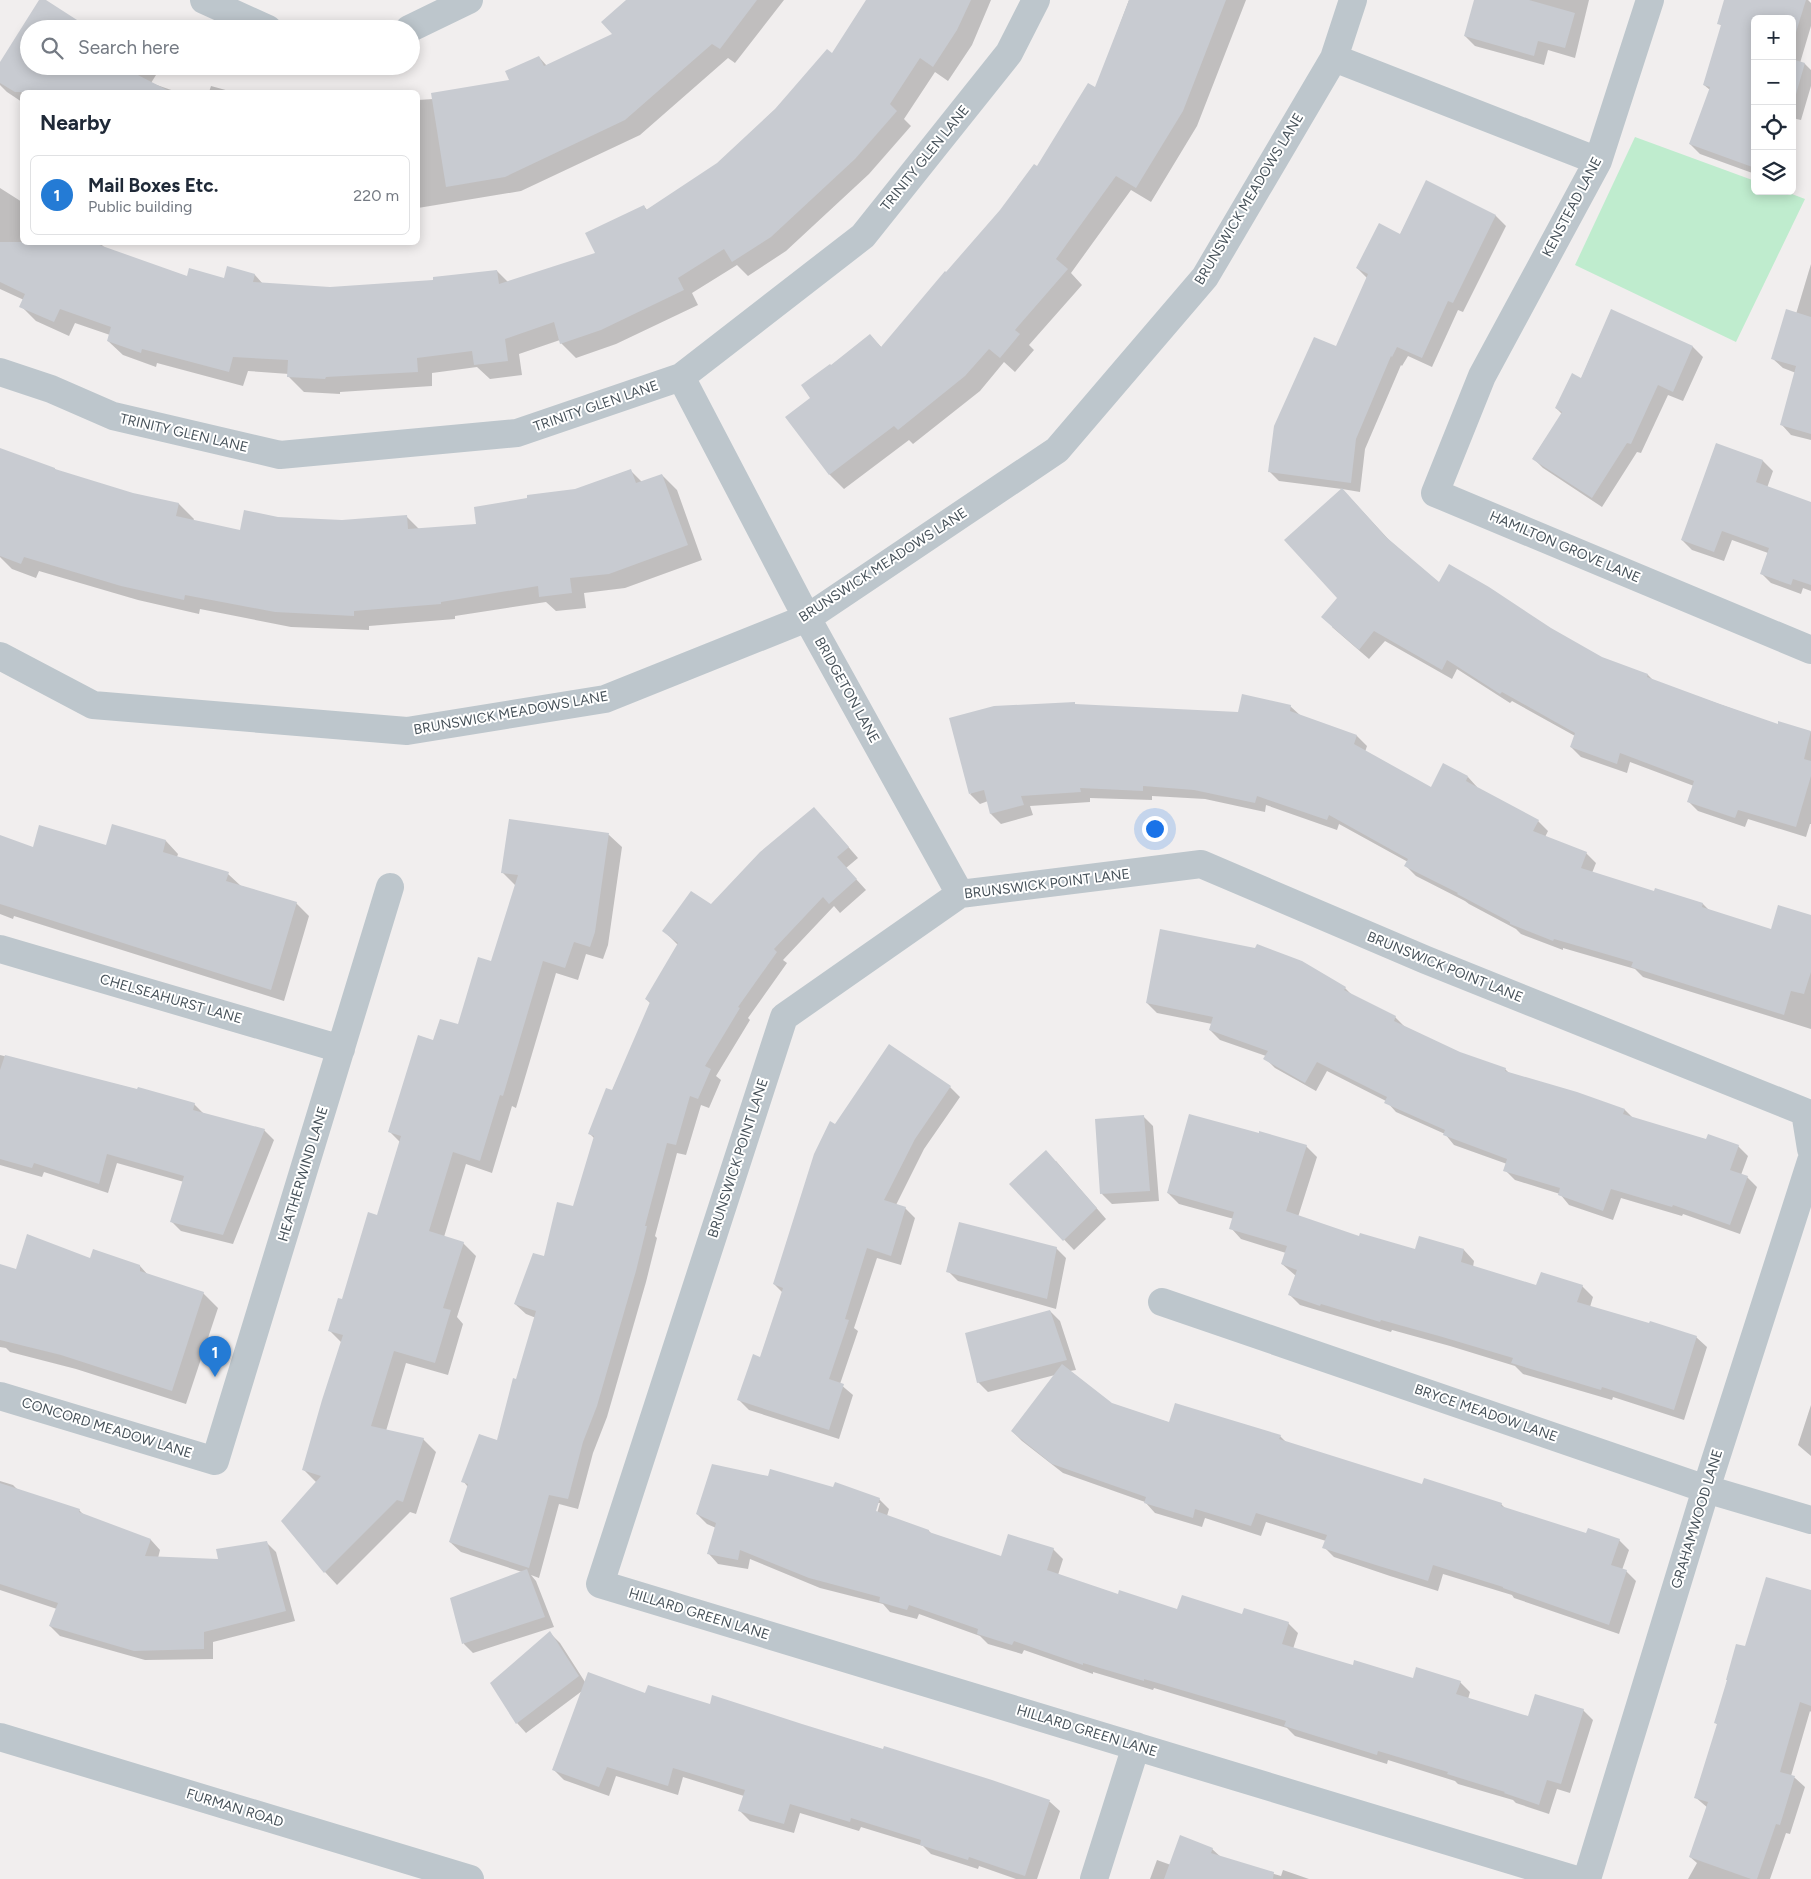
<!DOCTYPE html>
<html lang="en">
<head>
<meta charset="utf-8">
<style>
  :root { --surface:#fff; --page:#f6f6f7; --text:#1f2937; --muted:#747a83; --line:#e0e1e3; --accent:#247bd5 }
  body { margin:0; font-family:Figtree,sans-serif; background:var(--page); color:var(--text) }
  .controls { position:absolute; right:15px; top:15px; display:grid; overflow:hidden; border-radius:8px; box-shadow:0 2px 12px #0003 }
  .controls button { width:45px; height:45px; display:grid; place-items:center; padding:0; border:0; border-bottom:1px solid var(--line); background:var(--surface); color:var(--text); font:25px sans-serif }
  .you { position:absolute; left:1154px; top:828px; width:18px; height:18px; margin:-12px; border:4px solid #fff; border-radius:50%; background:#1a73e8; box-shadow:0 0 0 8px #1a73e833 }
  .badge { display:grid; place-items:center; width:32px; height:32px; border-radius:50%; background:var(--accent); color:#fff; font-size:16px; font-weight:700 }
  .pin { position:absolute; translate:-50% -41px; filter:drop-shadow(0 1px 2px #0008) }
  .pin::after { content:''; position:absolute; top:26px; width:18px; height:15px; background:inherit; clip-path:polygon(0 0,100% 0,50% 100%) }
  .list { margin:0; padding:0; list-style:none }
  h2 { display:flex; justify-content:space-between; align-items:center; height:65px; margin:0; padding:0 20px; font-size:21px }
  h2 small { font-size:16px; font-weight:400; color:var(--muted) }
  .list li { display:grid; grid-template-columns:32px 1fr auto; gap:15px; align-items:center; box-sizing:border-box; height:80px; margin:0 10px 10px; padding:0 10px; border:1px solid var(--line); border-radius:8px }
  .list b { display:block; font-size:19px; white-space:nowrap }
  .list p { margin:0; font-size:16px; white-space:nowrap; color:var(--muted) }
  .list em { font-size:16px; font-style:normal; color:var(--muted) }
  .icon { flex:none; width:28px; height:28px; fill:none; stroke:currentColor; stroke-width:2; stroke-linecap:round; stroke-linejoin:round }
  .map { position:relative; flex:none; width:1811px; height:1879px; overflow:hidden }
  .search { position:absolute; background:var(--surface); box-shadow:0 2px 12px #0003; left:20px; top:20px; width:400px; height:55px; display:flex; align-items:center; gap:12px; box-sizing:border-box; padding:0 18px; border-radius:28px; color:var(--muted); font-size:19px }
  .panel { position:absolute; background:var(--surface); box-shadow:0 2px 12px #0003; left:20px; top:90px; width:400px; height:155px; border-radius:8px }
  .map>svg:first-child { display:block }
  .green { fill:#bfecce }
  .shadow { fill:#0003; fill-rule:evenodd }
  .building { fill:#c8cbd1 }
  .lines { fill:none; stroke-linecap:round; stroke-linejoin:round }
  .minor { stroke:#bdc6cc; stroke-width:28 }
  .tertiary { stroke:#bdc6cc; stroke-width:28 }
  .labels { text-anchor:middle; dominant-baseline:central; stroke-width:4; stroke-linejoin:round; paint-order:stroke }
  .street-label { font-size:14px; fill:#47525a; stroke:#fff }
</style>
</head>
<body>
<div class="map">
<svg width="1811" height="1879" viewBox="0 0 1811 1879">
  <rect width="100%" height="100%" fill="#f1eeee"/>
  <path class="green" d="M1635,137l120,44v10h29l21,8 -69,143 -161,-77z"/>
  <path class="shadow" d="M40,0h4l-15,29v37h118l9,9 -5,8 26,9h-155v10l-15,-10 -7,-7v-21z
    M641,0h143l-49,63 -7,-5 -88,77 -119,56 -103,17v-108l15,-1 78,-18 28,-24 8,9 67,-31z
    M868,0h123l-19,45 -24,36 -13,-9 -31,47 7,7 -42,48 -83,77 -38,25 -11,-11 -45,28 6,12 -82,39 -40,14 -15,-15 -1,-3 -41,14 3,21 -32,4 -13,-12 -45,6v13l-92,6v2l-36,-2 -15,-15v-3l-41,-3 -5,15 -86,-23 -1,4 -33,-12 -15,-14 2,-6 -35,-12 -6,13 -33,-15 -15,-15 3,-6 -24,-11v-101l22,14v40h77l7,7 82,28 37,2 3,-11 27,7 8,9 67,4 105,-6 62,-11 11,11 88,-28 48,-48 3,4 71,-46 114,-109z
    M1129,0h117l-49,126 -46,76 -20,-12 -60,83 11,12 -53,60 5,5 -19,22 -11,-10 -24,29 -67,53 -4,-4 -65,49 -14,-14 -43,-58 25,-19 19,-32 39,-31 12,13 156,-180 58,-79z
    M1476,0h113l-14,58 -27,-8 -4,15 -69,-19 -10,-10z
    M1725,0h83l3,3v23l-11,37 5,1 6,6v16l-10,34 -9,-2v-99h-37v155l-55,-20 -10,-10 20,-54 -6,-5 18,-59 -4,-3z
    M211,86l22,6h-24z
    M1427,182l69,34 10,10 -43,86 -5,-2 -26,57 -24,-11 -6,10 -1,-1 -36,84 -5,43 -18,-3 48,52 49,42 111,46 52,29 46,17 6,6 124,44 1,-2 32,9v92h-1l-4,13 -58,-18 -3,8 -47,-16 -10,-10 6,-15 -64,-24 -3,11 -46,-16 -10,-10 4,-11 -63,-35 -2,2 -53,-34 -5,10 -67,-38 -16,18 -37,-32 6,-29 4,-109 -63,-8 -10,-10 67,-123 31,-70 -10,-10 43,-33z
    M1811,264v176l-20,-5 -9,-10 14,-52 -13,-5 -10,-9 23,-45z
    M1611,311l82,36 10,10 -20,44 -15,-6 -27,58 -4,-1 -35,55 -59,-39 -10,-10 29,-44 -6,-6 25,-29z
    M1716,445l47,16 10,10 -6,17 44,16v87l-8,-3 -2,6 -30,-11 -10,-10 7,-20 -36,-13 -8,21 -32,-11 -10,-10z
    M0,449l55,20 3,3 74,22 47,10 15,15 -1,2 48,10 37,-12 64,3 64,-6 14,14 57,-5 153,-55 12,12 20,-7 15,15 25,70 -77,28 -41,5 2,15 -30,3 -10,-9 -91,14v3l-86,7v4l-78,-3 -91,-18 -1,5 -61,-14 -99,-29 -3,7 -24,-9 -12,-12z
    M1074,703l3,3 162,7 51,-7 11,10 56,20 10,10 -2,6 66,36 37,-11 9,10v1l61,33 10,10 -3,6 41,16 10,10 -4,10 63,19 48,12 7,7 62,19 39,-14v113l-168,-52 -8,-8 -72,-21v2l-42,-16 -5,-5 -47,-25 -4,-3 -49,-25 -10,-10 2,-4 -69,-38 -2,6 -71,-25 -1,7 -60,-13 -53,-3v4l-62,-2v4l-60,4 3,9 -32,9 -10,-10 -3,-13 -8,3 -10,-10z
    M824,819l34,39 -12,10 20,22 -26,23 -6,-7 -51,54 4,3 -39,55 2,2 -34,56 5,4 -12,28 -8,-3 -15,50 -9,-2 -22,83 2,2 -11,44 -39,135 -14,36 -15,56 -19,-5 -20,74 -8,-3 5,6 18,46 -81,26 -9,-9 -12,-46 70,-26 -61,-20 -11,-10 18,-55 -5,-6 35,-40 38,-123 -10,-4 -11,-10 59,-96 21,-69 -5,-5 22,-43 39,-87 -5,-5 32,-54 -14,-14 47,-25z
    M510,820l99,15 13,12 -14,98 -5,14 -17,-5 -8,26 -22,-7 -40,135 -4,-2 -20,67 -26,-9 -22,73 19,6 13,13 -19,61 6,7 -15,51 -42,-12 -20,68 37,8 13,13 -20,62 -6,-2 -73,73 -12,-13 -42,-51 34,-38 -14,-14 39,-126 -12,-12 48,-115 22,-74 -10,-10 44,-91 25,-15 33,-63 24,-77 -14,-14z
    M0,837l34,11 73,-2 59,-5 12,13 -1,3 51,17 13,12 55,17 13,13 -25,85 -270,-85 -1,3 -13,-5z
    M1345,988l9,9 41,20 10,10 55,26 45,16 4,4 68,20 48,17 8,8 74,22 31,6 10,10 -7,19 6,2 10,10 -17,47 -57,-20 -1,2 -61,-18 -8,22 -44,-15 -9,-11 -45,-14 -10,-10 2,-6 -53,-19 -9,-11 -49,-22 -10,-11 -59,-30 -11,20 -41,-23 -10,-10 1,-2 -46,-16 -10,-10 2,-6 -55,-11 -10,-10z
    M0,1055l194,49 11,11 59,15 10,10 -41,104 -52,-13 -10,-10 13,-39 -67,-19 -9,30 -64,-21 -2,5 -42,-12z
    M950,1087l10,10 -36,52 -28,56 9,3 10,10 -14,47 -24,-7 -23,70 4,3 -18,53 13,11 -14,44 -90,-29 -10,-10 22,-42 22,-65 -9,-9 61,-159z
    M1143,1116l10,10 6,75 -47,3 -10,-10 -6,-74z
    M1306,1146l11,11 -19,60 62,21 56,13 4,-13 44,12 10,11 -1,6 64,20 45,-1 11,11 -3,10 106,30 11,10 -23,73 -71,-23 -1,3 -89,-26 -8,-8 -65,-20 -58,-16 -1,2 -91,-27 -11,-11 7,-18 -14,-12 4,-11 -45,-14 -10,-11 3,-9 -55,-15 -11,-11z
    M1056,1161l50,58 -32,31 -63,-66z
    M1056,1248l10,10 -10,51 -98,-28 -10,-10z
    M0,1266l17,5 123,-5 9,10 54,17 15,15 -32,96 -110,-35 -66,-17 -4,-4 -6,-1z
    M1050,1311l10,10 16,49 -6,1 42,33 58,19 110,13 7,7 136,43 78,18 5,5 81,26 32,5 10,10 -7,20 4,1 10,10 -17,53 -105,-36 -2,-3 -69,-21 -5,17 -48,-15 -56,-19 -10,-10 2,-6 -60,-19 -5,14 -56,-18 -3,9 -47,-14 -10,-11 -82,-29 -41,-32 -10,-10 43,-56 -67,17 -10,-10z
    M1811,1405v51l-13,-11z
    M0,1481l13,4 6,6 60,19 6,6 66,24 9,10 -2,8 61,2 47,-18 10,10 19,69 -82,21v17l-68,1 -85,-24 -10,-10 7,-17 -57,-19z
    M879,1499l10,10 -2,7 42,15 3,3 70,23 51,-8 10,10 -5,16 61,20 59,15 65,5 45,8 10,10 -5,16 61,18 59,12 47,3 10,10 -2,7 61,19 54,-8 10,10 -23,73 -13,-4 -8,25 -33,-11 -3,-3 -55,-16 -3,-3 -67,-21 -1,4 -92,-28 -8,-8 -133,-40 -1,2 -60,-18v2l-69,-24 -2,4 -34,-10 -8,-8 -61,-22 -2,5 -27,-7 -7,-8 -63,-16 -70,-29 -2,10 -30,-5 -9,-10 7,-26 -9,-4 -10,-10zM877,1503h3l-4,14 -2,-1z
    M1811,1592v120l-1,-1 -19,65 4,2 10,9 -15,47 -4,-1 -16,46h-82l9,-16 -7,-6 18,-49 -13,-11 23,-72 -3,-3 31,-74z
    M550,1633l10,10 25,39 61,13 65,10 90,20 191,57 58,20 10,9 -23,68h-21l-37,-13 -1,3 -47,-15 -8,-8 -62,-19 -2,4 -59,-18 -6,20 -44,-12 -10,-10 4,-15 -61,-19 -5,18 -62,-19 -7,20 -45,-16 -10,-10 28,-79 -56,42 -9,-10z
    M1212,1849l10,9 59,18 2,-6 26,9h-159l7,-19 14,5z"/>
  <path class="building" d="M39,0h7l45,29h-62v37h109l-4,7 37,19h-156l-15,-9v-21z
    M626,0h131l-37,49 -8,-5 -87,76 -120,57 -59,10 -15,-94 78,-13 -4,-9 34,-15 5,10 68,-32 -11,-12z
    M866,0h105l-14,30 -24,37 -13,-9 -30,46 7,7 -42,48 -84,78 -39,25 -8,-13 -46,29 6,12 -83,40 -41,14 -6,-22 -49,17 3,22 -34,4 -2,-14 -55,7 1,14 -92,5 -1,2 -38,-2 1,-17 -55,-3 -4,15 -87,-23 -1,4 -34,-12 4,-14 -51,-18 -6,13 -35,-15 6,-13 -25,-12v-40h91l96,34 2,-8 35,10 3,-12 28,8 -2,8 77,5 103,-7v-3l64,-7 2,14 96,-31 -10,-20 59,-28 2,5 71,-47 58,-54 52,-60 5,4z
    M1129,0h97l-43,111 -47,77 -20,-12 -60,83 12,10 -53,61 5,4 -20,24 -11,-9 -24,27 -67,54 -4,-4 -65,49 -44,-58 25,-19 -9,-13 29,-21 1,1 39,-31 11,13 64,-76 1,1 54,-62 34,-46 3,2 51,-83 7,4z
    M1474,0h55l46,13 -10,35 -27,-7 -4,15 -70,-20z
    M1724,0h82l-14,45v-26h-37v149l-66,-24 21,-57 -7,-2 18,-60 -4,-1z
    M1792,59l13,4 -13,45z
    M1426,180l70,35 -43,88 -5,-2 -26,57 -25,-11 -5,10 -1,-1 -35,83 -5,44 -83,-11 6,-46 40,-89 22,9 32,-72 -12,-6 23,-45 21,11z
    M1611,309l82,37 -20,46 -15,-7 -27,59 -4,-1 -35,55 -60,-39 30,-47 -7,-4 17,-35 9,5z
    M1786,309l25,8v117l-31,-9 16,-59 -25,-7z
    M1716,443l47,17 -7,22 55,20v83l-18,-6 -2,6 -31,-11 9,-26 -47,-17 -8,21 -33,-12z
    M0,448l55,20v1l78,24 46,10 -3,13 64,14 4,-20 34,7 64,3 65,-5 1,14 68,-5 -2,-17 53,-9v-3l48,-6 56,-20 5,14 26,-9 26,71 -79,29 -39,4 2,15 -33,4 -1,-11 -97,16v2l-87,7v5l-79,-4 -90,-17 -1,5 -63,-14 -97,-29 -3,7 -21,-8z
    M1342,488l44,49 53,45 10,-18 40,23 62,41 51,29 46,17 -1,3 73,27 58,20v-3l33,10 -7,28 7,2v15l-15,51 -58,-17 -3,8 -48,-16 7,-21 -74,-28 -3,11 -47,-17 5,-14 -73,-41 -2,2 -53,-34 -5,10 -68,-39 -15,19 -38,-33 16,-19 -53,-58z
    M1242,694l49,11 -1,6 67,24 -3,9 77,43 12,-24 25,13 -2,5 73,39 -6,11 54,21 -6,16 73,23 1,-3 48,15 -1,4 69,22 7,-24 33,10v57l-7,22 -13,-3 -7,24 -153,-48 2,-5 -79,-23 -1,2 -43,-17v-2l-53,-28 1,-1 -54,-27 4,-7 -79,-44 -2,5 -70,-24 -2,7 -61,-13 -51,-4v5l-63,-3 1,4 -60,4 3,9 -34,9 -6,-24 -15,4 -20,-76 45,-12 81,-4v2l163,8z
    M814,807l35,40 -12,10 20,22 -28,25 -6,-7 -49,52 3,3 -39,55 2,1 -35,58 6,3 -13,30 -8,-3 -14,49 -9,-2 -22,83h2l-11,45 -39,135 -14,36 -15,57 -19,-4 -20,73 -80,-26 19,-58 -7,-2 18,-48 18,6 16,-62 3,1 20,-68 -22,-7 19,-51 11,3 13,-54 16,4 21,-70 -6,-2 18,-46 6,2 38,-88 -5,-3 33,-56 -16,-12 29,-40 20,13 49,-52z
    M509,819l100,14 -14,99 -5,15 -16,-5 -9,26 -22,-7 -40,135 -3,-1 -20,66 -27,-9 -24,79 35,11 -21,66 8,2 -16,53 -41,-12 -23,75 53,12 -21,64 -6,-2 -73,73 -43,-52 40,-45 -19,-6 20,-70 21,-65 -15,-4 10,-33 4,1 26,-87 9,3 24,-79 -13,-4 30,-97 15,5 7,-21 18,5 20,-67 13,4 27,-86 -17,-2z
    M112,824l54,16 -3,12 66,20 -3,9 71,21 -26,88 -271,-86v-69l33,12 6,-22 67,20z
    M1160,929l95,19 2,-4 45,17 44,26 -2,3 52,26 -2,5 66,31 46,16 -1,3 72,21 48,17 -2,5 83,25 2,-5 31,11 -9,25 18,6 -18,49 -57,-20 -1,2 -61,-18 -8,22 -45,-16 2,-7 -57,-17 4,-12 -64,-24 2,-5 -61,-27 3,-6 -70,-35 -12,21 -42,-24 5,-8 -59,-21 4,-13 -67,-14z
    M889,1044l62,42 -36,53 -31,61 22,7 -15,49 -24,-8 -22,71 4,1 -20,59 15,5 -15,46 -92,-30 16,-46 7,3 23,-69 -10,-4 41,-130 16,-33 5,3z
    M5,1055l132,34 1,-2 57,16 -2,7 72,19 -42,106 -53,-13 14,-46 -77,-22 -8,30 -65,-21 -2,5 -32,-9v-89z
    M1189,1114l70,19v-2l48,14 -21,66 73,25 1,-3 55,16 4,-13 45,13 -3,13 75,23 5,-13 42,13 -6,17 72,21 1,-2 47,15 -23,74 -72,-23 -1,3 -90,-27 2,-5 -74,-22 -58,-16 -1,2 -59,-18 -1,2 -32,-11 9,-25 -16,-6 6,-18 -58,-17 5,-17 -67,-19z
    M1144,1115l6,76 -50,3 -5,-75z
    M1046,1150l51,58 -34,33 -54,-57z
    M959,1222l98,25 -10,52 -101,-27z
    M27,1234l63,24 3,-9 47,16v6l64,21 -32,99 -111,-36 -61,-15v-76l16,5z
    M1050,1310l17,50 -90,23 -12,-50z
    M1062,1364l50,39 57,19 6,-19 106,32 -2,4 143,45 2,-6 78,25 -1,3 85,27 2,-5 32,11 -9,26 16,5 -18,55 -106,-37v-1l-70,-22 -5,16 -49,-15 -57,-18 5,-13 -71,-22 -5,13 -56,-17 -2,9 -49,-15 2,-6 -94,-33 -41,-33z
    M712,1464l56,12 2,-7 63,18 2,-5 45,16 -4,13 53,19v2l72,24 7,-22 46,14 -7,22 71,24 1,-4 58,19 5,-14 60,19 2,-6 45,14 -7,22 71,21 1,-5 59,18 3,-11 45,14 -5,13 72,22 7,-22 49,15 -23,75 -14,-4 -8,25 -35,-12 1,-1 -58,-18 1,-2 -70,-21 -1,4 -93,-29 2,-5 -142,-42v2l-61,-18v2l-69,-24 -2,4 -35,-11 1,-5 -69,-24 -2,5 -28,-8 1,-5 -71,-19 -69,-28 -2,10 -31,-6 9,-31 -20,-9z
    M0,1483l80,26 -1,3 72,27 -6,17 73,3 -2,-10 51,-8 19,70 -82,21v17l-70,2 -85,-25 9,-23 -58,-19z
    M527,1569l18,48 -83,27 -12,-46z
    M1766,1577l45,13v116l-11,-4 -20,70 15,4 -15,49 -4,-1 -19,55h-6l-62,-22 19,-55 -14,-4 23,-74 -3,-1 13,-43h-1l10,-36 9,2z
    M550,1631l29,45 -63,48 -26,-41z
    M588,1672l57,21 3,-8 62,19 2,-9 90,29 81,25 1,-3 108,34 58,20 -25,76 -56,-19 -1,3 -48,-15 1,-5 -70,-22 -1,4 -60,-18 -6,20 -46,-13 7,-21 -72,-22 -5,18 -61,-19 -8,20 -47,-17z
    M1180,1835l33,13 -2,5 63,19 -1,7h-109z"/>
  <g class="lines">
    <path class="minor" d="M204,0l64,29
      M1650,0l-52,161 -116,215 -47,117 376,157
      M409,29l60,-29
      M1334,58l264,103
      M0,372l51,17 62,27 167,39 237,-22 164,-56 182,-141 146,-183 27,-53
      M681,377l126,241 153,276
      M0,656l93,49 314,26 198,-32 202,-81 250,-168 148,-173 129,-219 19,-58
      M0,949l341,100
      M1162,1302l544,187 105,31
      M0,1396l215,65 175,-574
      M1094,1879l42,-133
      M1573,1879l-973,-295 184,-567 176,-123 241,-30 225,96 379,152 6,37
      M1587,1879l119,-390 105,-328"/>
    <path class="tertiary" d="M0,1737l470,142"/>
  </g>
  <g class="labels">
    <g class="street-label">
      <text transform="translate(925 158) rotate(-51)">TRINITY GLEN LANE</text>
      <text transform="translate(1249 199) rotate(-59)">BRUNSWICK MEADOWS LANE</text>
      <text transform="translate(1572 207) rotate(-62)">KENSTEAD LANE</text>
      <text transform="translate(596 406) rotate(-19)">TRINITY GLEN LANE</text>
      <text transform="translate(184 433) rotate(13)">TRINITY GLEN LANE</text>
      <text transform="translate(1565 547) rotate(23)">HAMILTON GROVE LANE</text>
      <text transform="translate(883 565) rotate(-33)">BRUNSWICK MEADOWS LANE</text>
      <text transform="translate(847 690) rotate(61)">BRIDGETON LANE</text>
      <text transform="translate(511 713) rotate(-10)">BRUNSWICK MEADOWS LANE</text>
      <text transform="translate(1047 884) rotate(-7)">BRUNSWICK POINT LANE</text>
      <text transform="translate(1445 967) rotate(22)">BRUNSWICK POINT LANE</text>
      <text transform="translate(171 999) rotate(16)">CHELSEAHURST LANE</text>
      <text transform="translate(738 1158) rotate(-72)">BRUNSWICK POINT LANE</text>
      <text transform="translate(303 1174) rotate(-73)">HEATHERWIND LANE</text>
      <text transform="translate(1486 1413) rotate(19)">BRYCE MEADOW LANE</text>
      <text transform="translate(107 1428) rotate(17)">CONCORD MEADOW LANE</text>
      <text transform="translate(1697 1519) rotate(-73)">GRAHAMWOOD LANE</text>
      <text transform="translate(699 1614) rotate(17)">HILLARD GREEN LANE</text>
      <text transform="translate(1087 1731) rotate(17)">HILLARD GREEN LANE</text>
      <text transform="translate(235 1808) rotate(17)">FURMAN ROAD</text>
    </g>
  </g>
</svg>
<div class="controls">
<button>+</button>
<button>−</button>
<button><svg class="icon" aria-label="locate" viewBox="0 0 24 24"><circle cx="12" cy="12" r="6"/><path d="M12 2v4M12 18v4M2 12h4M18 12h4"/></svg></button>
<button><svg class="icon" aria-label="layers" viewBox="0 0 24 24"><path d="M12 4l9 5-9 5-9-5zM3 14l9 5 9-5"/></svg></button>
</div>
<div class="you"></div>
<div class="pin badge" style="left:215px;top:1377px">1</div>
<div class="search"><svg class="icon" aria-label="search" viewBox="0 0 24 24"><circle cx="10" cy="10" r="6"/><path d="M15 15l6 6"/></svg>Search here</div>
<section class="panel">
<h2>Nearby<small></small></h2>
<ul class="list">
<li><span class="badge">1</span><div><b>Mail Boxes Etc.</b><p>Public building</p></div><em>220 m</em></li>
</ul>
</section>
</div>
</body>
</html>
